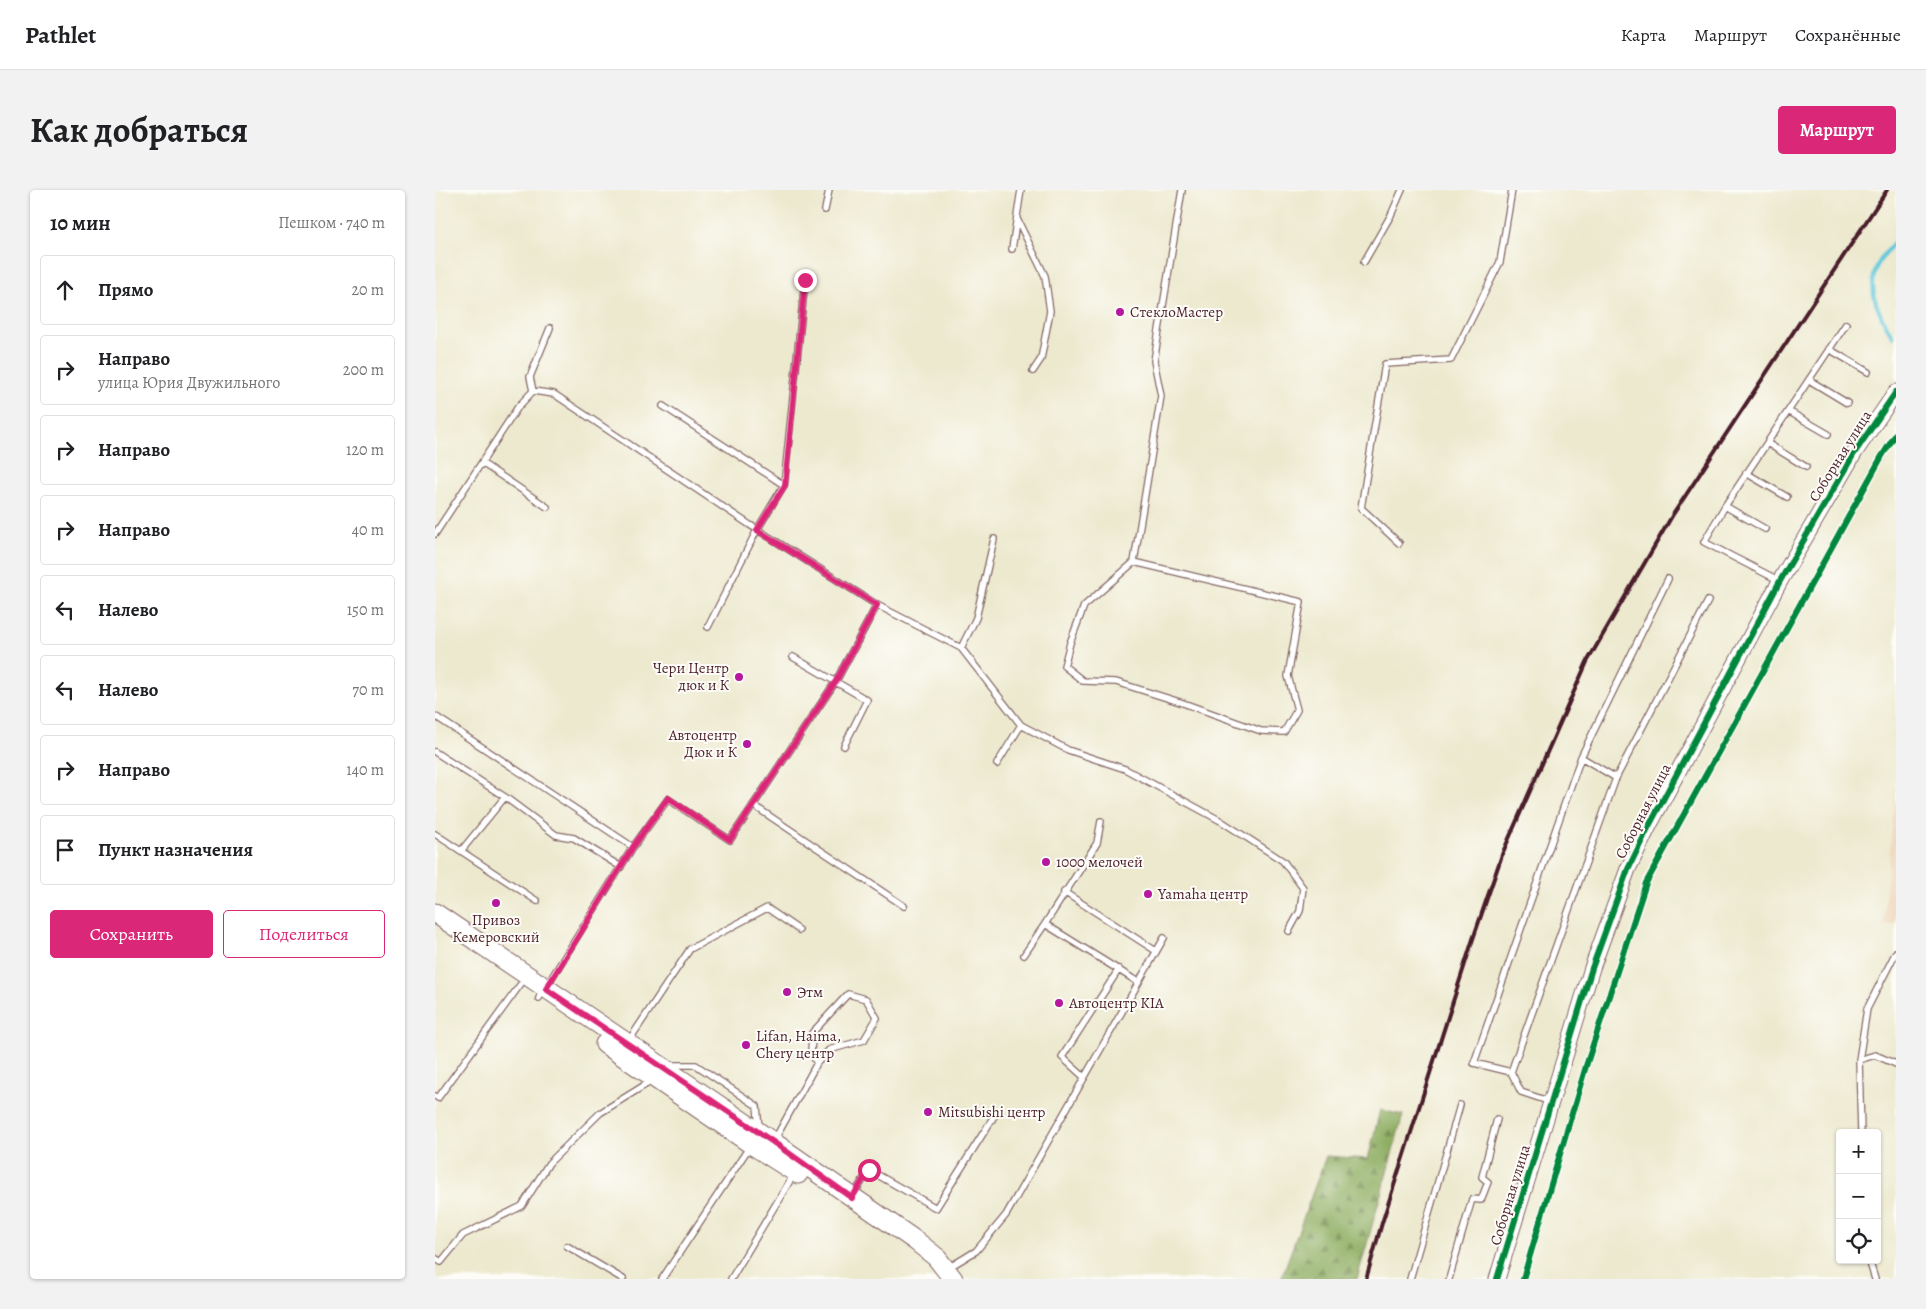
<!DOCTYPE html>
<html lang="ru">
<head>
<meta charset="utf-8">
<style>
  :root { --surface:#fff; --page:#f2f2f2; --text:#202124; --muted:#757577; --line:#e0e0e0; --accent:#db2777 }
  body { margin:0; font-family:Alegreya,serif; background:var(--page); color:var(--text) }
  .controls { position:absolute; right:15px; bottom:15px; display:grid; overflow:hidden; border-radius:5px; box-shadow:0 1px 4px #0004 }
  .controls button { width:45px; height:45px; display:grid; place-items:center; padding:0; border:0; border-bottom:1px solid var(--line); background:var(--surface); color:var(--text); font:25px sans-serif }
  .stop { position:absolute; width:15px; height:15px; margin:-11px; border:4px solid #db2777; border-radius:50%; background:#fff }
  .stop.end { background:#db2777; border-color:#fff; box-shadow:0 1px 5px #0008 }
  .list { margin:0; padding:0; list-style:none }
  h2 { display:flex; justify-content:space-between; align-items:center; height:65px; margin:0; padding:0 20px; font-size:21px }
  h2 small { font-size:16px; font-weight:400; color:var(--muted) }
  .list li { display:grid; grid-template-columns:32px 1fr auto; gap:15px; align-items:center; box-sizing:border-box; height:70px; margin:0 10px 10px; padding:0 10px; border:1px solid var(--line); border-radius:5px }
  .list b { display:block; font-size:19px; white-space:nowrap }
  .list p { margin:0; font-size:16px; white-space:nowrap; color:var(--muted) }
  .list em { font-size:16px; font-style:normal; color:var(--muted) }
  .actions { display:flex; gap:10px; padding:15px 20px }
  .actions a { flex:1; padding:11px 0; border:1px solid var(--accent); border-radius:5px; text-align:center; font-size:18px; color:var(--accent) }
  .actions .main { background:var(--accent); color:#fff }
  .icon { flex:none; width:28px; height:28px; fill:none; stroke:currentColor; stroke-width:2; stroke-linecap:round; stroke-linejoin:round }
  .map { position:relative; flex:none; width:1461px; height:1089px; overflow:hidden; border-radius:5px }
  header { display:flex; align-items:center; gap:30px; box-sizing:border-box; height:70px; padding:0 25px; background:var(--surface); border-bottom:1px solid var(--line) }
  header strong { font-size:24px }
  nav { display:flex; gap:28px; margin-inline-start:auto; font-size:18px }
  .intro { display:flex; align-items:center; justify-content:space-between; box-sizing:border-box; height:120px; padding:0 30px }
  h1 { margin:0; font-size:35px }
  .button { padding:12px 22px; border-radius:5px; background:var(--accent); color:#fff; font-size:18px; font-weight:700 }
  main { display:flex; gap:30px; padding:0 30px }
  aside { flex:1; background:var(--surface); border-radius:5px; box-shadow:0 1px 4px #0004 }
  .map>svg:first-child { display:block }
  .built { fill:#efd6bb }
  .forest { fill:url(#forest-firs); stroke:#6c6646 }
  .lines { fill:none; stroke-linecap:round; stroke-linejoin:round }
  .stream { stroke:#60c8db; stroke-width:4 }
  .service-casing { stroke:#836664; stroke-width:8 }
  .tertiary-casing { stroke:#836664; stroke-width:17 }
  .primary-casing { stroke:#836664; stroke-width:21 }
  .service { stroke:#fff; stroke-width:5.5 }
  .tertiary { stroke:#fff; stroke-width:15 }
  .primary { stroke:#fff; stroke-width:19 }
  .rail { stroke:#4a1f2b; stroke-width:4 }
  .cycleway-casing { stroke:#fdfcf7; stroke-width:9 }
  .cycleway { stroke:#00873e; stroke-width:6 }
  .route { stroke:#db2777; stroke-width:6 }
  .poi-dot { fill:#b5179e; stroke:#fdfcf7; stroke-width:2 }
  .labels { text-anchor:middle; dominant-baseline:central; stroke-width:4; stroke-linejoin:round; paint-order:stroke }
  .poi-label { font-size:15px; fill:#4a1f2b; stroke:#fdfcf7; text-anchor:start }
  .street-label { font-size:15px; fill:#4a1f2b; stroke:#fdfcf7 }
</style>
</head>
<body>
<header>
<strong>Pathlet</strong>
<nav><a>Карта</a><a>Маршрут</a><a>Сохранённые</a></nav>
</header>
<div class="intro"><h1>Как добраться</h1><a class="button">Маршрут</a></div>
<main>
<aside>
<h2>10 мин<small>Пешком · 740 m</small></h2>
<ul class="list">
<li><svg class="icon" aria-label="ahead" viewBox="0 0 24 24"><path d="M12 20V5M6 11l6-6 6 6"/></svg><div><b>Прямо</b></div><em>20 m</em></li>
<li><svg class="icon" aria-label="right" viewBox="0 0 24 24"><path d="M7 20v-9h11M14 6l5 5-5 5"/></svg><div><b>Направо</b><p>улица Юрия Двужильного</p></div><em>200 m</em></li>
<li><svg class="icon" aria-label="right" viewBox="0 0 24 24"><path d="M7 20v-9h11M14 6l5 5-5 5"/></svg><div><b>Направо</b></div><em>120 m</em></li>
<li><svg class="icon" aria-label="right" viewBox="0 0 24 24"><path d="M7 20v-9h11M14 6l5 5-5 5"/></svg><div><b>Направо</b></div><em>40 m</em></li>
<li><svg class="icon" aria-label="left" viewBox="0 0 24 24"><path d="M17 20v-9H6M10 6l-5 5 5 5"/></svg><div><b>Налево</b></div><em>150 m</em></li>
<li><svg class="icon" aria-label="left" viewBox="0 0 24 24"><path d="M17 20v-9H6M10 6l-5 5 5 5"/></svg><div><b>Налево</b></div><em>70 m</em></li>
<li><svg class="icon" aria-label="right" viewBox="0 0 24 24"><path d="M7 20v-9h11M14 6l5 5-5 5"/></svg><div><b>Направо</b></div><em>140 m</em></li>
<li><svg class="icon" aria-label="arrive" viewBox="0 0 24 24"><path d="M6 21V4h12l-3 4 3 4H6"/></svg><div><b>Пункт назначения</b></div></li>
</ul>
<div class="actions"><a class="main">Сохранить</a><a>Поделиться</a></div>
</aside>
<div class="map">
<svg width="1461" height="1089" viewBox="0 0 1461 1089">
  <defs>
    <pattern id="forest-firs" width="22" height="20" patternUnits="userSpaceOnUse" patternTransform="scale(1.25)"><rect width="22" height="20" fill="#8eae62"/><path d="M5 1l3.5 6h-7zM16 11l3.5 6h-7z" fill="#768d51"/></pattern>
  </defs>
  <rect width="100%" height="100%" fill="#fdfcf7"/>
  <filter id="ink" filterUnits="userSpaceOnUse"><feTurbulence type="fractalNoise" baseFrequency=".02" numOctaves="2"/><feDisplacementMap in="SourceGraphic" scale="10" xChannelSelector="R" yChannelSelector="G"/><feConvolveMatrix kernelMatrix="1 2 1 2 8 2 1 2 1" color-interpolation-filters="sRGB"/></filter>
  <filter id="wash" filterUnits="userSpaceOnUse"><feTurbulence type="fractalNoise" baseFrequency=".0096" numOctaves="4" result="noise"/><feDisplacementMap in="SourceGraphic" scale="20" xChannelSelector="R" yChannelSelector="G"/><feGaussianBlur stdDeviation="1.12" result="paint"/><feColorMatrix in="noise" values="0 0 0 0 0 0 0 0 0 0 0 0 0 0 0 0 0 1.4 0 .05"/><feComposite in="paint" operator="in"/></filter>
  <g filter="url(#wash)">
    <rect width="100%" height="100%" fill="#ede9cf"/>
    <path class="built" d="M1461,594v139l-13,3z"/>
    <path class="forest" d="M945,920l23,5 -46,164h-76l45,-123 42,3z"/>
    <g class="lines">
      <path class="stream" d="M1458,147c-13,-21 -27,-46 -16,-71 4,-9 13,-18 19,-26"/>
    </g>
  </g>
  <g filter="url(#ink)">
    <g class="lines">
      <defs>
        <path id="service" d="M390,20l4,-20
          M582,29l28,57 5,35 -9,48 -8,12
          M577,59l9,-59
          M929,72l27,-47 11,-25
          M1394,159l39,23
          M1374,190l38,23
          M98,201l-3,-14 20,-49
          M228,216l121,79 -27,45 -49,97
          M1353,221l40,23
          M1332,253l39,24
          M47,273l65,44
          M1311,283l41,24
          M349,295l21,-205
          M1290,316l40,23
          M0,344l83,-127 15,-16 21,3 196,131 127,80 84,43 60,77 47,25 57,19 96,52 62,40 20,27 -3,23 -11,20
          M964,353l-38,-35 24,-144 66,-4 49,-98 12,-72
          M699,372l-50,44 -14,37 -6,23 19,15 33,1 67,21 78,28 23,1 13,-22 -9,-34 13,-74 -167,-40 27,-166 -7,-35 28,-171
          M1345,391l-76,-39 21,-36 121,-182
          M526,458l15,-30 18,-79
          M358,467l74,43 -23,46
          M0,526l198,131
          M0,562l70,45 51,38 18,3 47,29
          M1146,567l35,21
          M562,574l24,-39
          M318,615l151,101
          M0,644l26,17 44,-54
          M26,661l76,50
          M629,702l92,59
          M610,734l52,-81 4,-22
          M589,765l21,-31 93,58
          M104,808l94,-151 35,-48 62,41 106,-159 41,-76
          M193,852l62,-93 77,-41 32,22
          M1424,870l8,-51 29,-57
          M234,875h27l61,41 2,22
          M1076,882l-37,-9 107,-306 87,-178
          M649,887l-22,-20 57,-88
          M0,906l3,2 82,-113
          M1116,912l-30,-10 -10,-20 105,-294 92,-177
          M1426,943l-2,-73 16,-5 21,9
          M340,949l42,-76 -6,-10 1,-20 36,-39 18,5 11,19 -13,22 -35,10 -12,13
          M418,1006l16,-26 67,38 60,-95
          M132,1056l56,33
          M0,1068l6,4 22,-27 59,-29 27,-43 51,-50 53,-33
          M1434,1070l6,19
          M513,1078l28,-17 30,-36 158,-277
          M227,1089l88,-133
          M296,1089l63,-105
          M975,1089l50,-174
          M1014,1089l23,-80 9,1 7,-18 -6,-5 15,-58"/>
        <path id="tertiary" d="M1062,1089l95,-311 36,-99 22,-45 130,-243 75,-129 41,-60"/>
        <path id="primary" d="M0,723l338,229 143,99 20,16 17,22
          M170,854l146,100 47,30"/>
      </defs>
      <use href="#service" class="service-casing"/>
      <use href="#tertiary" class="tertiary-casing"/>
      <use href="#primary" class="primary-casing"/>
      <use href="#service" class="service"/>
      <use href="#tertiary" class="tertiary"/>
      <use href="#primary" class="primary"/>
      <path class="rail" d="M931,1089l16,-56 91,-284 30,-87 84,-190 85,-146 215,-326"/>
      <defs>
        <path id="cycleway" d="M1062,1089l95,-311 36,-99 22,-45 130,-243 75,-129 41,-60
          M1088,1089l63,-213 60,-183 236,-427 14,-22"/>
      </defs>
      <use href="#cycleway" class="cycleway-casing"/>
      <use href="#cycleway" class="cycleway"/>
    </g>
  </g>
  <g class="lines" filter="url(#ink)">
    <path class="route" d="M370,90l-20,205 -28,45 120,75 -41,76 -106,159 -62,-42 -35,49 -87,142 227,153 79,56 17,-28"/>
  </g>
  <g class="poi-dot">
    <circle cx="685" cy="122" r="5"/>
    <circle cx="304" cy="487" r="5"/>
    <circle cx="312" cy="554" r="5"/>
    <circle cx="611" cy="672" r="5"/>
    <circle cx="713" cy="704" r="5"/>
    <circle cx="61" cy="713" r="5"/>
    <circle cx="352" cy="802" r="5"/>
    <circle cx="624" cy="813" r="5"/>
    <circle cx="311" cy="855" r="5"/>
    <circle cx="493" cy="922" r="5"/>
  </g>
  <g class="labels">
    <g class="poi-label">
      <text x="695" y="122">СтеклоМастер</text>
      <text x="294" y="478" text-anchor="end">Чери Центр<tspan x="294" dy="17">дюк и К</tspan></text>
      <text x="302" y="545" text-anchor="end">Автоцентр<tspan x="302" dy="17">Дюк и К</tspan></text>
      <text x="621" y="672">1000 мелочей</text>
      <text x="723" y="704">Yamaha центр</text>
      <text x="61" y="730" text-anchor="middle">Привоз<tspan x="61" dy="17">Кемеровский</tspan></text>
      <text x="362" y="802">Этм</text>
      <text x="634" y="813">Автоцентр KIA</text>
      <text x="321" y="846">Lifan, Haima,<tspan x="321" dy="17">Chery центр</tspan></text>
      <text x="503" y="922">Mitsubishi центр</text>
    </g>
    <g class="street-label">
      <text transform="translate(1405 266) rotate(-58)">Соборная улица</text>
      <text transform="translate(1208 621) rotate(-63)">Соборная улица</text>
      <text transform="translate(1075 1005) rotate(-73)">Соборная улица</text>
    </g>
  </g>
</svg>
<div class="controls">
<button>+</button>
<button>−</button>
<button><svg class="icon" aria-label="locate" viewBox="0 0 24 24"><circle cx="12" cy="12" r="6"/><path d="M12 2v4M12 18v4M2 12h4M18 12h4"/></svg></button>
</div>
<div class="stop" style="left:434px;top:980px"></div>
<div class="stop end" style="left:370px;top:90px"></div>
</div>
</main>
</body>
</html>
